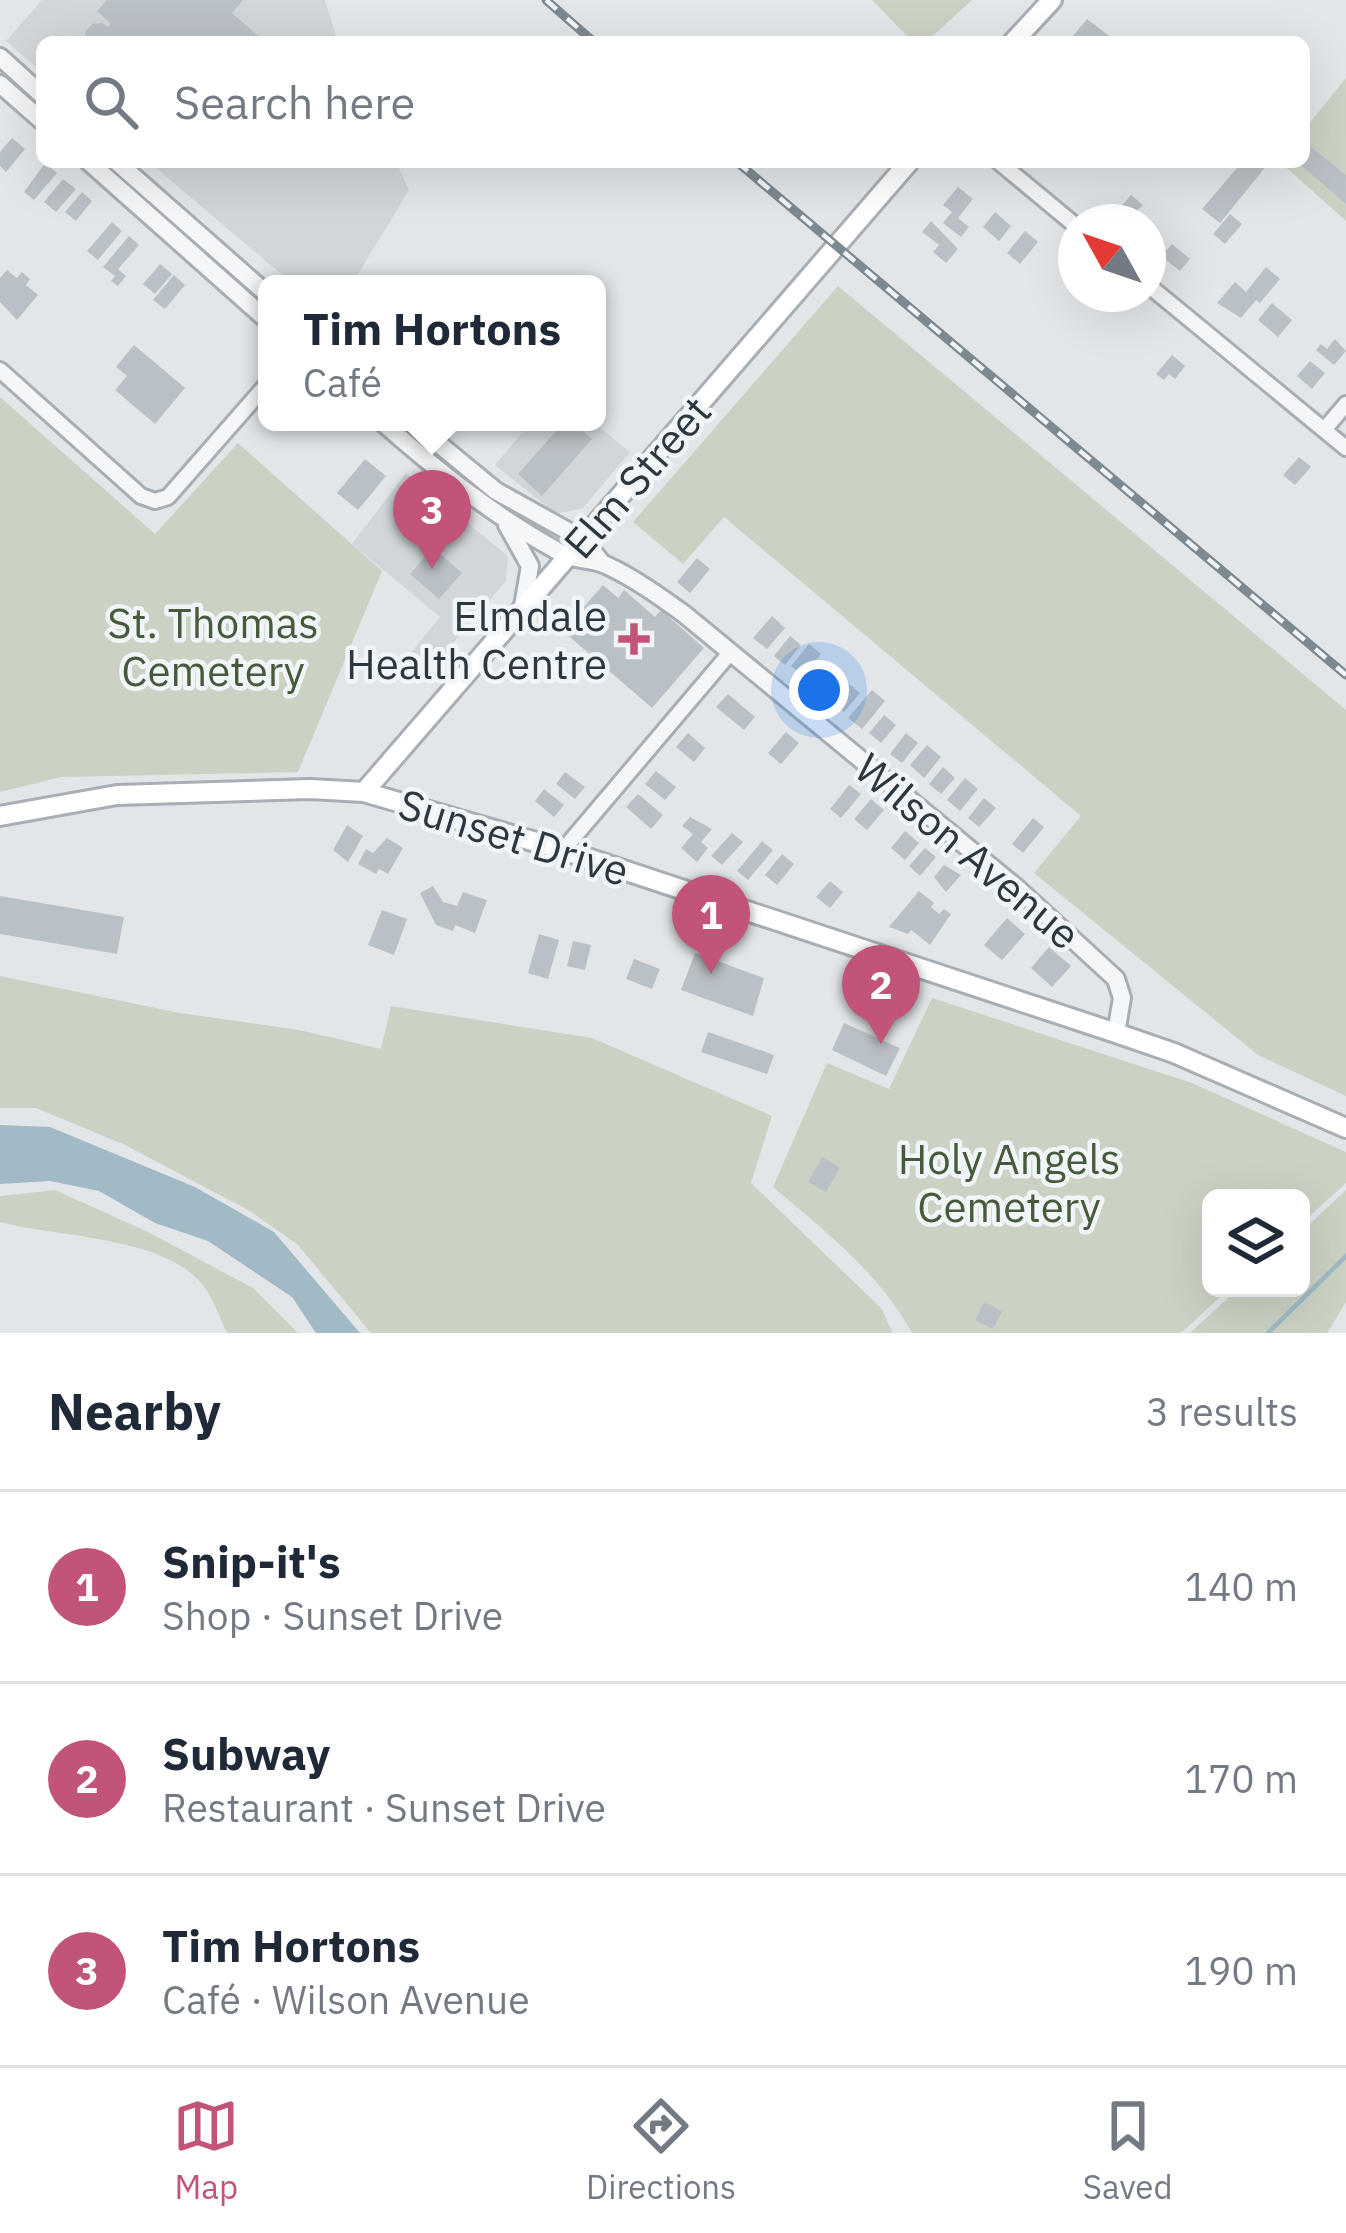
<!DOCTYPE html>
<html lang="en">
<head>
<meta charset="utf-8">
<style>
  :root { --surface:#fff; --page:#f6f6f7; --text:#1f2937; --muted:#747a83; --line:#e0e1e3; --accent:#c25479 }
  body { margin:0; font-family:"IBM Plex Sans",sans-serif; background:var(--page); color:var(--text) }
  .controls { position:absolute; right:36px; bottom:36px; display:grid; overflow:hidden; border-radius:18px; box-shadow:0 12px 48px #0002 }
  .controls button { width:108px; height:108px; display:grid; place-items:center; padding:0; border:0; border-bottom:3px solid var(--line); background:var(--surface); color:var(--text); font:60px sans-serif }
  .compass { position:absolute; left:1058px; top:204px; width:108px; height:108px; border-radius:50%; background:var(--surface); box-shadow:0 12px 48px #0002; rotate:310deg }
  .you { position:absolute; left:819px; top:690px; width:42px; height:42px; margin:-30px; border:9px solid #fff; border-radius:50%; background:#1a73e8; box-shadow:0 0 0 18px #1a73e833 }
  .badge { display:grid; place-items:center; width:78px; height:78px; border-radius:50%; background:var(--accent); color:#fff; font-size:39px; font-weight:700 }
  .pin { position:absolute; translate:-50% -99px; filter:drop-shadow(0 3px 6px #0008) }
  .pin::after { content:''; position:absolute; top:63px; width:42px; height:36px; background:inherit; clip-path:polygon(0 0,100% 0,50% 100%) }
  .popup { position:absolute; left:258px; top:275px; width:348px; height:156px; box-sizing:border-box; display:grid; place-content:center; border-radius:18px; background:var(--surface); filter:drop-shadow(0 3px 9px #0005); font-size:39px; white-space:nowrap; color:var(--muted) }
  .popup b { font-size:45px; color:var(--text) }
  .popup::after { content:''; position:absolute; left:50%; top:100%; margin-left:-24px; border:24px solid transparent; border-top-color:var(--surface) }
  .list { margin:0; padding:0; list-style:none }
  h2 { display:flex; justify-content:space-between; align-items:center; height:156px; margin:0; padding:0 48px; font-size:51px }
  h2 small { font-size:39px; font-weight:400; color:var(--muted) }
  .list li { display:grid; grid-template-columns:78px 1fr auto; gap:36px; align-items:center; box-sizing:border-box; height:192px; padding:0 48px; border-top:3px solid var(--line) }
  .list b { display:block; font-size:45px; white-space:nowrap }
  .list p { margin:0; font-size:39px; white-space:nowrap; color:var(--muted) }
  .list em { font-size:39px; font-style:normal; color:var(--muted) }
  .icon { flex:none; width:66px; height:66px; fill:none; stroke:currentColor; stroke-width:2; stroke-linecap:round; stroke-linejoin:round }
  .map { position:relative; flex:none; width:1346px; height:1333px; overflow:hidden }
  .search { position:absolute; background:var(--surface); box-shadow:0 12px 48px #0002; left:36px; right:36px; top:36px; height:132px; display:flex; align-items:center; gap:30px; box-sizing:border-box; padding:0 42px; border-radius:18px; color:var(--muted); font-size:45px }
  .sheet { height:732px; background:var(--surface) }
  nav { display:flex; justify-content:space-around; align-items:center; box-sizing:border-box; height:168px; border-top:3px solid var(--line); background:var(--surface); font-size:33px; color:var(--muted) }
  nav a { display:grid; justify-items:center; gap:6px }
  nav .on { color:var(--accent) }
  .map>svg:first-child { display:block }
  .built { fill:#d1d6db }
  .green { fill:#cbd2c4 }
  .water { fill:#a1bac6 }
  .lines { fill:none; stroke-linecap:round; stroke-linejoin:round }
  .stream { stroke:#a1bac6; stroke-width:4.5 }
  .building { fill:#bac1c6 }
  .minor-casing { stroke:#a8aeb3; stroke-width:20 }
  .tertiary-casing { stroke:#a8aeb3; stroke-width:22 }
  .secondary-casing { stroke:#a8aeb3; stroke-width:24 }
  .minor { stroke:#f5f6f8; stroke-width:14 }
  .tertiary { stroke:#f5f6f8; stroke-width:16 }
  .secondary { stroke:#fff; stroke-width:18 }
  .rail-casing { stroke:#7d8991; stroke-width:9 }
  .rail { stroke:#f2f5f7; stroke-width:4.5; stroke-dasharray:14; stroke-linecap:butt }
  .poi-dot { fill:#c25479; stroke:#f2f5f7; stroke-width:4.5 }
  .labels { text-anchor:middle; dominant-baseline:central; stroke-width:9; stroke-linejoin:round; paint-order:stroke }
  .street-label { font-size:42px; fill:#2c3740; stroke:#f2f5f7 }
  .poi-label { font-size:42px; fill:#2c3740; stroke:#f2f5f7; text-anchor:end }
  .park-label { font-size:42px; fill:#475a3b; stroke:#f2f5f7 }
</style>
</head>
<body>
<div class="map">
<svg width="1346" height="1333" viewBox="0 0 1346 1333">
  <rect width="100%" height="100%" fill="#e2e6e9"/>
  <path class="built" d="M42,0h283l13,42h-296v30l-36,-31z
    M149,162h247l13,28 -57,94h-59z
    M531,422h62l37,30 -47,56 -27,6 -61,-49z
    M406,473l102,83 -2,25 -80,94 -17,-20 31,-38 -88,-73z"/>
  <path class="green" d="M872,0h100l-46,42h-13z
    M1346,78v143l-66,-59h24v-32z
    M838,286l508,424v386l-88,-41 -224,-182 47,-57 -357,-299 -41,47 -50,-42z
    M0,397l155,137 83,-91 144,128 -84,201 -237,5 -61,15z
    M0,976l180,37 119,17 82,19 10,-43 201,32 180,78 -21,67 130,125 12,25h-522l-73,-88 -48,-34 -125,-66 -89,-37h-36z
    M932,998l260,85 154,69v31l-45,41v-26h-90v90h19l-49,45h-269c-32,-59 -88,-103 -139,-146l54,-124 62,26z
    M55,1190l93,42 105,56 45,45h-71c-7,-14 -12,-30 -20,-42 -34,-55 -148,-53 -207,-69v-26z
    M1346,1190v112l-19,31h-137l49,-45h62v-56z"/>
  <path class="water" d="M0,1125l50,2 145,60 79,45 86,101h-44l-24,-36 -84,-56 -53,-18 -56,-32 -49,-10 -50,3z"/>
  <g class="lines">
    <path class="stream" d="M1268,1333l78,-77"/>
  </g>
  <path class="building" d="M107,0h136l-11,13 33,29h-178l-2,-10 7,-8 10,-1 6,4 3,-3 -14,-13z
    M1087,19l30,23h-49z
    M12,138l13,11 -19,23 -6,-6v-14z
    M1304,141l42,34v29l-49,-42h7z
    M1242,162l25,3 -47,58 -18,-14z
    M45,163l12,10 -23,27 -10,-8z
    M63,179l13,10 -20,23 -12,-10z
    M958,187l15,12 -15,19 11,9 -8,10 -18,-14 9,-11 -9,-7z
    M82,192l10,9 -16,20 -11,-9z
    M1131,195l12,10 -19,17 -9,-8z
    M995,212l16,14 -12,15 -16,-14z
    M1230,214l12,10 -17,20 -12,-10z
    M931,221l27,28 -12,14 -13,-11 6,-7 -17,-13z
    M112,222l10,9 -24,29 -11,-9z
    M1025,231l13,11 -18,22 -13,-11z
    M129,236l10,9 -21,24 8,7 -8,10 -7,-5 4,-5 -12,-9z
    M1172,244l18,15 -10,12 -19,-15z
    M160,264l12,10 -17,20 -12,-10z
    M1266,267l14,12 -20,24 -4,-3 -15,18 -24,-15 18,-21 11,10z
    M7,270l10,8 5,-6 8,7 -4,6 12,10 -21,25 -17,-18v-24z
    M174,275l11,10 -20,24 -12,-9z
    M1272,303l20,17 -14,17 -20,-17z
    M1335,339l11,12 -12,14 -18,-15 5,-6 6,5z
    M134,345l51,43 -30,36 -40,-34 12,-14 -11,-9z
    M1172,355l13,11 -10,13 -6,-5 -5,6 -8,-6z
    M1310,361l15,12 -13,16 -15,-13z
    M564,422h9l19,17 -50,57 -24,-22z
    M1299,457l12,10 -16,18 -12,-10z
    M365,459l21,17 -28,34 -21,-17z
    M433,548l29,25 -23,26 -29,-25z
    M697,558l13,11 -20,24 -13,-11z
    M603,585l15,13 6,-8 31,27 6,-7 43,38 -52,60 -89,-77z
    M772,616l13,12 -18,21 -14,-11z
    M790,636l11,9 -16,20 -11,-9z
    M809,644l12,10 -18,22 -12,-10z
    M844,680l16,13 -16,19 -16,-13z
    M872,690l13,11 -23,28 -14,-11z
    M728,694l27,23 -11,13 -28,-23z
    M884,715l12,10 -15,18 -12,-10z
    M786,732l13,11 -18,21 -13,-11z
    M688,733l17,15 -11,14 -18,-15z
    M906,733l12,10 -16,20 -12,-9z
    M927,745l14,12 -17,21 -14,-13z
    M943,767l12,11 -14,16 -12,-10z
    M656,771l20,16 -11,13 -20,-16z
    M565,772l20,15 -10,12 -19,-15z
    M965,778l13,11 -18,22 -13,-11z
    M849,785l12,9 -20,24 -11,-9z
    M544,789l20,16 -10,12 -19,-16z
    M638,794l25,21 -12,14 -25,-22z
    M984,798l12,10 -17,19 -11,-9z
    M871,799l13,11 -17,20 -13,-11z
    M690,817l22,12 -11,13 7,6 -11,14 -16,-14 12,-14 -11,-8z
    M1033,818l11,9 -21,26 -11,-9z
    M347,825l16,11 -15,26 -15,-12z
    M905,831l14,12 -14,17 -14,-12z
    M732,833l11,9 -21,23 -11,-9z
    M387,838l16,10 -15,26 -9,-5 -3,5 -18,-10 8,-15 7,4z
    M762,841l11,9 -25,30 -11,-9z
    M925,848l11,9 -16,19 -11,-10z
    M782,854l12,10 -17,21 -12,-10z
    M944,865l17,10 -15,17 -12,-15z
    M830,881l13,11 -13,16 -14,-11z
    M433,886l10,16 14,4 6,-14 24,8 -12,33 -20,-8 -2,6 -17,-6 -16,-32z
    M919,891l15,12 -3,4 8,7 5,-5 7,5 -21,31 -19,-15 -3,4 -19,-7z
    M0,896l124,21 -7,37 -117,-20z
    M382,910l25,9 -13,36 -26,-10z
    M1007,918l18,16 -23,26 -18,-15z
    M539,934l20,6 -11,39 -20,-6z
    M573,941l18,4 -6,25 -18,-4z
    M1049,947l22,19 -19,21 -21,-19z
    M695,953l69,25 -11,38 -72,-26z
    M634,959l26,10 -8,20 -26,-10z
    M844,1023l56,25 -14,28 -54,-26z
    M708,1032l66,23 -7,19 -66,-22z
    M822,1157l18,11 -14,24 -18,-10z
    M984,1302l18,9 -9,18 -18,-9z"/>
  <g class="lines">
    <defs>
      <path id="minor" d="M999,162l77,64
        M1148,285l198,163
        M0,370l141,126 14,5 13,-4 99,-113
        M1324,430l22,-26
        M563,850l167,-197"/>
      <path id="tertiary" d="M0,57l42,38
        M0,84l42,37
        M89,162l178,158
        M117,162l150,132
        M382,422c58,51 112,94 179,131 14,8 31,5 45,12 28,13 53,31 78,49l334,275 98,90 6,19 -6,35
        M412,422l84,69 88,49 17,22
        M507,525l23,41 -7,40"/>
      <path id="secondary" d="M1013,42l39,-42
        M364,792l545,-630
        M0,816l117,-21 193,-6 54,3 199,58 553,183 58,20 172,75"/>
    </defs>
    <use href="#minor" class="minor-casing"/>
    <use href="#tertiary" class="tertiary-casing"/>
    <use href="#secondary" class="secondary-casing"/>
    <use href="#minor" class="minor"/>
    <use href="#tertiary" class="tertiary"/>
    <use href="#secondary" class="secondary"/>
    <defs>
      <path id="rail" d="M546,0l48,42
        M737,162l609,513"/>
    </defs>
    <use href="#rail" class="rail-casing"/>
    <use href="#rail" class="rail"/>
  </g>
  <path class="poi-dot" d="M628 621h12v12h12v12h-12v12h-12v-12h-12v-12h12z"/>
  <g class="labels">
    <g class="street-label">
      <text transform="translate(637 477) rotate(-49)">Elm Street</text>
      <text transform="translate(514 837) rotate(17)">Sunset Drive</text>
      <text transform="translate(968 851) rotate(40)">Wilson Avenue</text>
    </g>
    <g class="poi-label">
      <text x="607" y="615">Elmdale<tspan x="607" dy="48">Health Centre</tspan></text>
    </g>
    <g class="park-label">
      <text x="213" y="622">St. Thomas<tspan x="213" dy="48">Cemetery</tspan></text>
      <text x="1009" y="1158">Holy Angels<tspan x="1009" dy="48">Cemetery</tspan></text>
    </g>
  </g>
</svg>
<div class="controls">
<button><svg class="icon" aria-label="layers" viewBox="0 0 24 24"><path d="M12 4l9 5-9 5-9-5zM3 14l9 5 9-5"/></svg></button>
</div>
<svg class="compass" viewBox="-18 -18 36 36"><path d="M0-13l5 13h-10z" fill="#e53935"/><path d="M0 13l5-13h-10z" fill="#747a83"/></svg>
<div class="you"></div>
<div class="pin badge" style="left:711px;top:974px">1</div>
<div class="pin badge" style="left:881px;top:1044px">2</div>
<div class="pin badge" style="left:432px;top:569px">3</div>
<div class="popup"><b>Tim Hortons</b>Café</div>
<div class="search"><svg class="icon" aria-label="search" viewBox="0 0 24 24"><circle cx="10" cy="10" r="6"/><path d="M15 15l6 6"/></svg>Search here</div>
</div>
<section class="sheet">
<h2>Nearby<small>3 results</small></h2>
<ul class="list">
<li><span class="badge">1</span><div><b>Snip-it's</b><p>Shop · Sunset Drive</p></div><em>140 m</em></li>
<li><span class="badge">2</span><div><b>Subway</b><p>Restaurant · Sunset Drive</p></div><em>170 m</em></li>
<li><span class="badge">3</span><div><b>Tim Hortons</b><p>Café · Wilson Avenue</p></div><em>190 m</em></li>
</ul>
</section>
<nav>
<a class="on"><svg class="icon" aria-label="map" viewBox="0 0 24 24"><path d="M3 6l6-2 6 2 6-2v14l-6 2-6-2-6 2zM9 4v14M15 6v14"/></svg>Map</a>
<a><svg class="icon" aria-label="directions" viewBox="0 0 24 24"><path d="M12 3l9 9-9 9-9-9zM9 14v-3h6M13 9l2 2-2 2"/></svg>Directions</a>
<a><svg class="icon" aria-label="saved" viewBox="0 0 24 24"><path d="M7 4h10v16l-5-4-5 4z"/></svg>Saved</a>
</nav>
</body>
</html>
